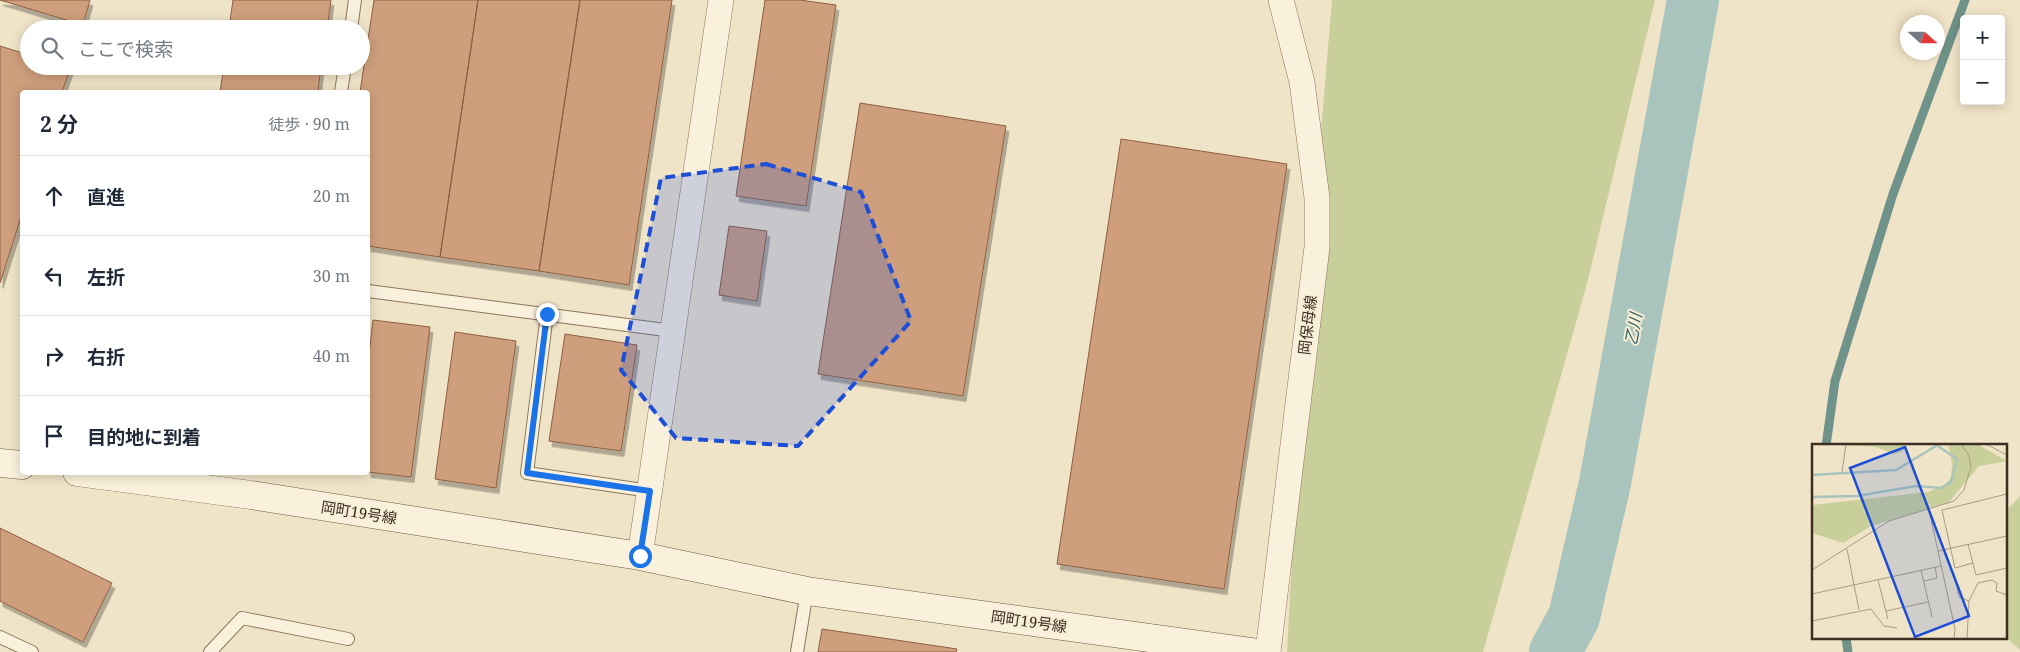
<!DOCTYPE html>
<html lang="ja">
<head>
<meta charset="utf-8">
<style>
  :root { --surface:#fff; --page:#f6f6f7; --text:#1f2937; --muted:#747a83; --line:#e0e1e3 }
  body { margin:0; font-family:"Noto Serif","Noto Sans JP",serif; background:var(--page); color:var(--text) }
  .controls { position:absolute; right:15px; top:15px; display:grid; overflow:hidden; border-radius:5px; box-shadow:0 2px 12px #0003 }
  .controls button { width:45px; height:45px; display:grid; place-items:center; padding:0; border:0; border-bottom:1px solid var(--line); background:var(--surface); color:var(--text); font:25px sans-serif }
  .compass { position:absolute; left:1900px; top:15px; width:45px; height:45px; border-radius:50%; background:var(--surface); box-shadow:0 2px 12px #0003; rotate:111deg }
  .stop { position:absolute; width:15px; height:15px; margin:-11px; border:4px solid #1a73e8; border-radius:50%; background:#fff }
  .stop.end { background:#1a73e8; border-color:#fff; box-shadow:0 1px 5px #0008 }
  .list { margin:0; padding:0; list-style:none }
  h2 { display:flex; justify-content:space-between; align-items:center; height:65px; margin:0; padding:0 20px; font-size:21px }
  h2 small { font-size:16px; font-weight:400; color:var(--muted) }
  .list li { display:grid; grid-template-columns:32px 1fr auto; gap:15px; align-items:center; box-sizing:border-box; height:80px; padding:0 20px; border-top:1px solid var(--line) }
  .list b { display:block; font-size:19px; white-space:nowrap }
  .list em { font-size:16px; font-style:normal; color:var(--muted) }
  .icon { flex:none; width:28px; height:28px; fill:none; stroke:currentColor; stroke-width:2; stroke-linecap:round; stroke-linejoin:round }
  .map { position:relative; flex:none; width:2020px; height:652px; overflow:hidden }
  .search { position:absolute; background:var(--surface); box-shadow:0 2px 12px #0003; left:20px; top:20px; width:350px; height:55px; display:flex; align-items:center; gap:12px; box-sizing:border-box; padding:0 18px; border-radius:28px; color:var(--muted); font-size:19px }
  .panel { position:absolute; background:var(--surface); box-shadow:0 2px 12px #0003; left:20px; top:90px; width:350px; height:385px; border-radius:5px }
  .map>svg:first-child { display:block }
  .green { fill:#c9cf9b }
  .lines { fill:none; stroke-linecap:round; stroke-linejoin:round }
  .stream { stroke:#6f938a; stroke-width:9 }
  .river { stroke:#a9c4bc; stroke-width:52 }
  .building { fill:#cf9f7d; stroke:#8d5f41; filter:url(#shadow) }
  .lane-casing { stroke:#8d765c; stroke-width:14 }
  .street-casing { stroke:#8d765c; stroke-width:26 }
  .secondary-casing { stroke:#6f573f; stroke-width:29 }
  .lane { stroke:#faf1dc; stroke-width:12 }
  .street { stroke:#faf1dc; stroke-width:25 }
  .secondary { stroke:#faf1dc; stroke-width:28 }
  .route { stroke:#1a73e8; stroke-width:6 }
  .marked { fill:#1d4ed8; fill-opacity:0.2; stroke:#1d4ed8; stroke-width:4; stroke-dasharray:10 6; stroke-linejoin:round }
  .labels { text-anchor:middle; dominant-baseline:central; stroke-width:4; stroke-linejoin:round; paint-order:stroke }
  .street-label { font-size:15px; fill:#3d2e20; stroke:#f7eed8 }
  .water-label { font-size:16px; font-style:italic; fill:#2f5d5a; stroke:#f7eed8 }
  .inset-river { fill:none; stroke:#a9c4bc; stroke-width:2.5 }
  .inset-road { fill:none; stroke:#a89b85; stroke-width:1 }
  .view { fill:#1d4ed8; fill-opacity:0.15; stroke:#1d4ed8; stroke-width:2.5 }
  .inset-edge { fill:none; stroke:#3d2e20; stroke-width:2.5 }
</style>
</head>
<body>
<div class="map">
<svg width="2020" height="652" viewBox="0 0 2020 652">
  <defs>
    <filter id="shadow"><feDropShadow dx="3" dy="5.5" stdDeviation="0" flood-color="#0004"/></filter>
  </defs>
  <rect width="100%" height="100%" fill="#f0e4c8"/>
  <path class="green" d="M1332,0h323l-67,280 -105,372h-196l16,-308z
    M2020,496v154l-14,-13v-126z"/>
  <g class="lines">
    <path class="stream" d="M1826,446l9,-65 58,-187 72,-194
      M1846,638l2,14"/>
    <path class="river" d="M1555,652l19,-35 31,-134 88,-483"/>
  </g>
  <path class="building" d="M0,0h90l-7,25z
    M233,0h98l-4,29h-98z
    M374,0h104l-38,257 -72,-11v-154h-8z
    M478,0h102l-41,271 -99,-14z
    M580,0h92l-43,285 -90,-14z
    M765,0h35l36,5 -30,201 -70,-10z
    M0,46l29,9v11h33l8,3 -8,23h-40v122l-22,69z
    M224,66h97l-3,26h-98z
    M860,103l146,23 -43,270 -145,-22z
    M1121,139l166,25 -63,425 -167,-25z
    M729,226l38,5 -10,70 -38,-6z
    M373,320l57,7 -19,150 -43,-5v-109z
    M455,332l61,9 -20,147 -61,-9z
    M565,334l72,11 -16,106 -72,-10z
    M0,528l112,55 -29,59 -83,-41z
    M822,629l135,20 -1,3h-138z"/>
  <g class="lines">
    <defs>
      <path id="lane" d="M351,29l4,-29
        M341,92l4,-26
        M368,291l305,40
        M547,314l-20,159 123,18
        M0,637l32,15
        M210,652l32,-34 106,21
        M797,652l10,-61"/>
      <path id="street" d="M640,556l81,-556
        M1268,652l49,-405v-49l-15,-116 -21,-82"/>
      <path id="secondary" d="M0,463l22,2
        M77,472l174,23 389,61 167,35 445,61"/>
    </defs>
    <use href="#lane" class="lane-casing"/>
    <use href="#street" class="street-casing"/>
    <use href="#secondary" class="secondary-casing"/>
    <use href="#lane" class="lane"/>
    <use href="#street" class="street"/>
    <use href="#secondary" class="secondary"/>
  </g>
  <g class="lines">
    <path class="route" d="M547,314l-20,159 123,18 -10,65"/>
  </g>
  <path class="marked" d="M766,164l95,28 50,129 -113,125 -122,-8 -55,-68 40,-192z"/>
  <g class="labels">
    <g class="street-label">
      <text transform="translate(1307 325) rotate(-83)">岡保母線</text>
      <text transform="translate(359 512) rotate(9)">岡町19号線</text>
      <text transform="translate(1029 621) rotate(8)">岡町19号線</text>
    </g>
    <g class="water-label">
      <text transform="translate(1633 329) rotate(-80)">乙川</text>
    </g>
  </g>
  <g transform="translate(1812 444)">
    <rect width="195" height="195" fill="#f0e4c8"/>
    <path d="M18,0h74l1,2 -2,5 -8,3 -19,-7zM136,0h29l30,17 -28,5 -30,36 -78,24 -28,17 -31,-10v-28l116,-13 18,-8 5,-7 1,-13z" fill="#c9cf9b"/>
    <path class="inset-river" d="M0,31l84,-5 40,-24M0,53l45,-1 59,-10 25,2 10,-6 6,-23 -22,-15"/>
    <path class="inset-road" d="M174,0l21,11M30,28l4,-28M117,66l26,119 -1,10M156,100l8,31 31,-7M35,105l12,61M126,107l69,-15M161,119l-18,5 -13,-58 65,-16M0,126l77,-49 65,-20 10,-11 7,-23 -2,-11 -8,-12M109,126l11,47M66,136l10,39M112,137l13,-3 -2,-11M145,143l2,10 10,4 -2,38M0,150l129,-28M157,157l9,-18 14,-3 5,3 -1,8 11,4M74,167l42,-9M0,177l59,-12 13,17 13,2"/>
    <path class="view" d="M93,3l64,169 -54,21 -65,-169z"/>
    <rect width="195" height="195" class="inset-edge"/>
  </g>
</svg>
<div class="controls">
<button>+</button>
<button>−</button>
</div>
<svg class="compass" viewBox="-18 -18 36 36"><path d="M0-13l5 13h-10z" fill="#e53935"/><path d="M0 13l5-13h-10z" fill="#747a83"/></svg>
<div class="stop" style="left:640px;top:556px"></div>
<div class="stop end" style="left:547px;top:314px"></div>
<div class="search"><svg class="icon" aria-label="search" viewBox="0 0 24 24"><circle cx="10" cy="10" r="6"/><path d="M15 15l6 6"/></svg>ここで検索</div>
<section class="panel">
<h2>2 分<small>徒歩 · 90 m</small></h2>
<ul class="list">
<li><svg class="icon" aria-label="ahead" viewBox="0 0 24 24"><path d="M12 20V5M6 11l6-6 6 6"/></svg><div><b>直進</b></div><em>20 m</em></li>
<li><svg class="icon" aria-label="left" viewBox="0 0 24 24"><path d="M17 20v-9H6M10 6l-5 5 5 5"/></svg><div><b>左折</b></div><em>30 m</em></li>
<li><svg class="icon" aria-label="right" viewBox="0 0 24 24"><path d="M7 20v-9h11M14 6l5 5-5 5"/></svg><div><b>右折</b></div><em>40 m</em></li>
<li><svg class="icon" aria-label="arrive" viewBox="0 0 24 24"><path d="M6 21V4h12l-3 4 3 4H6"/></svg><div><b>目的地に到着</b></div></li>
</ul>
</section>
</div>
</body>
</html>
